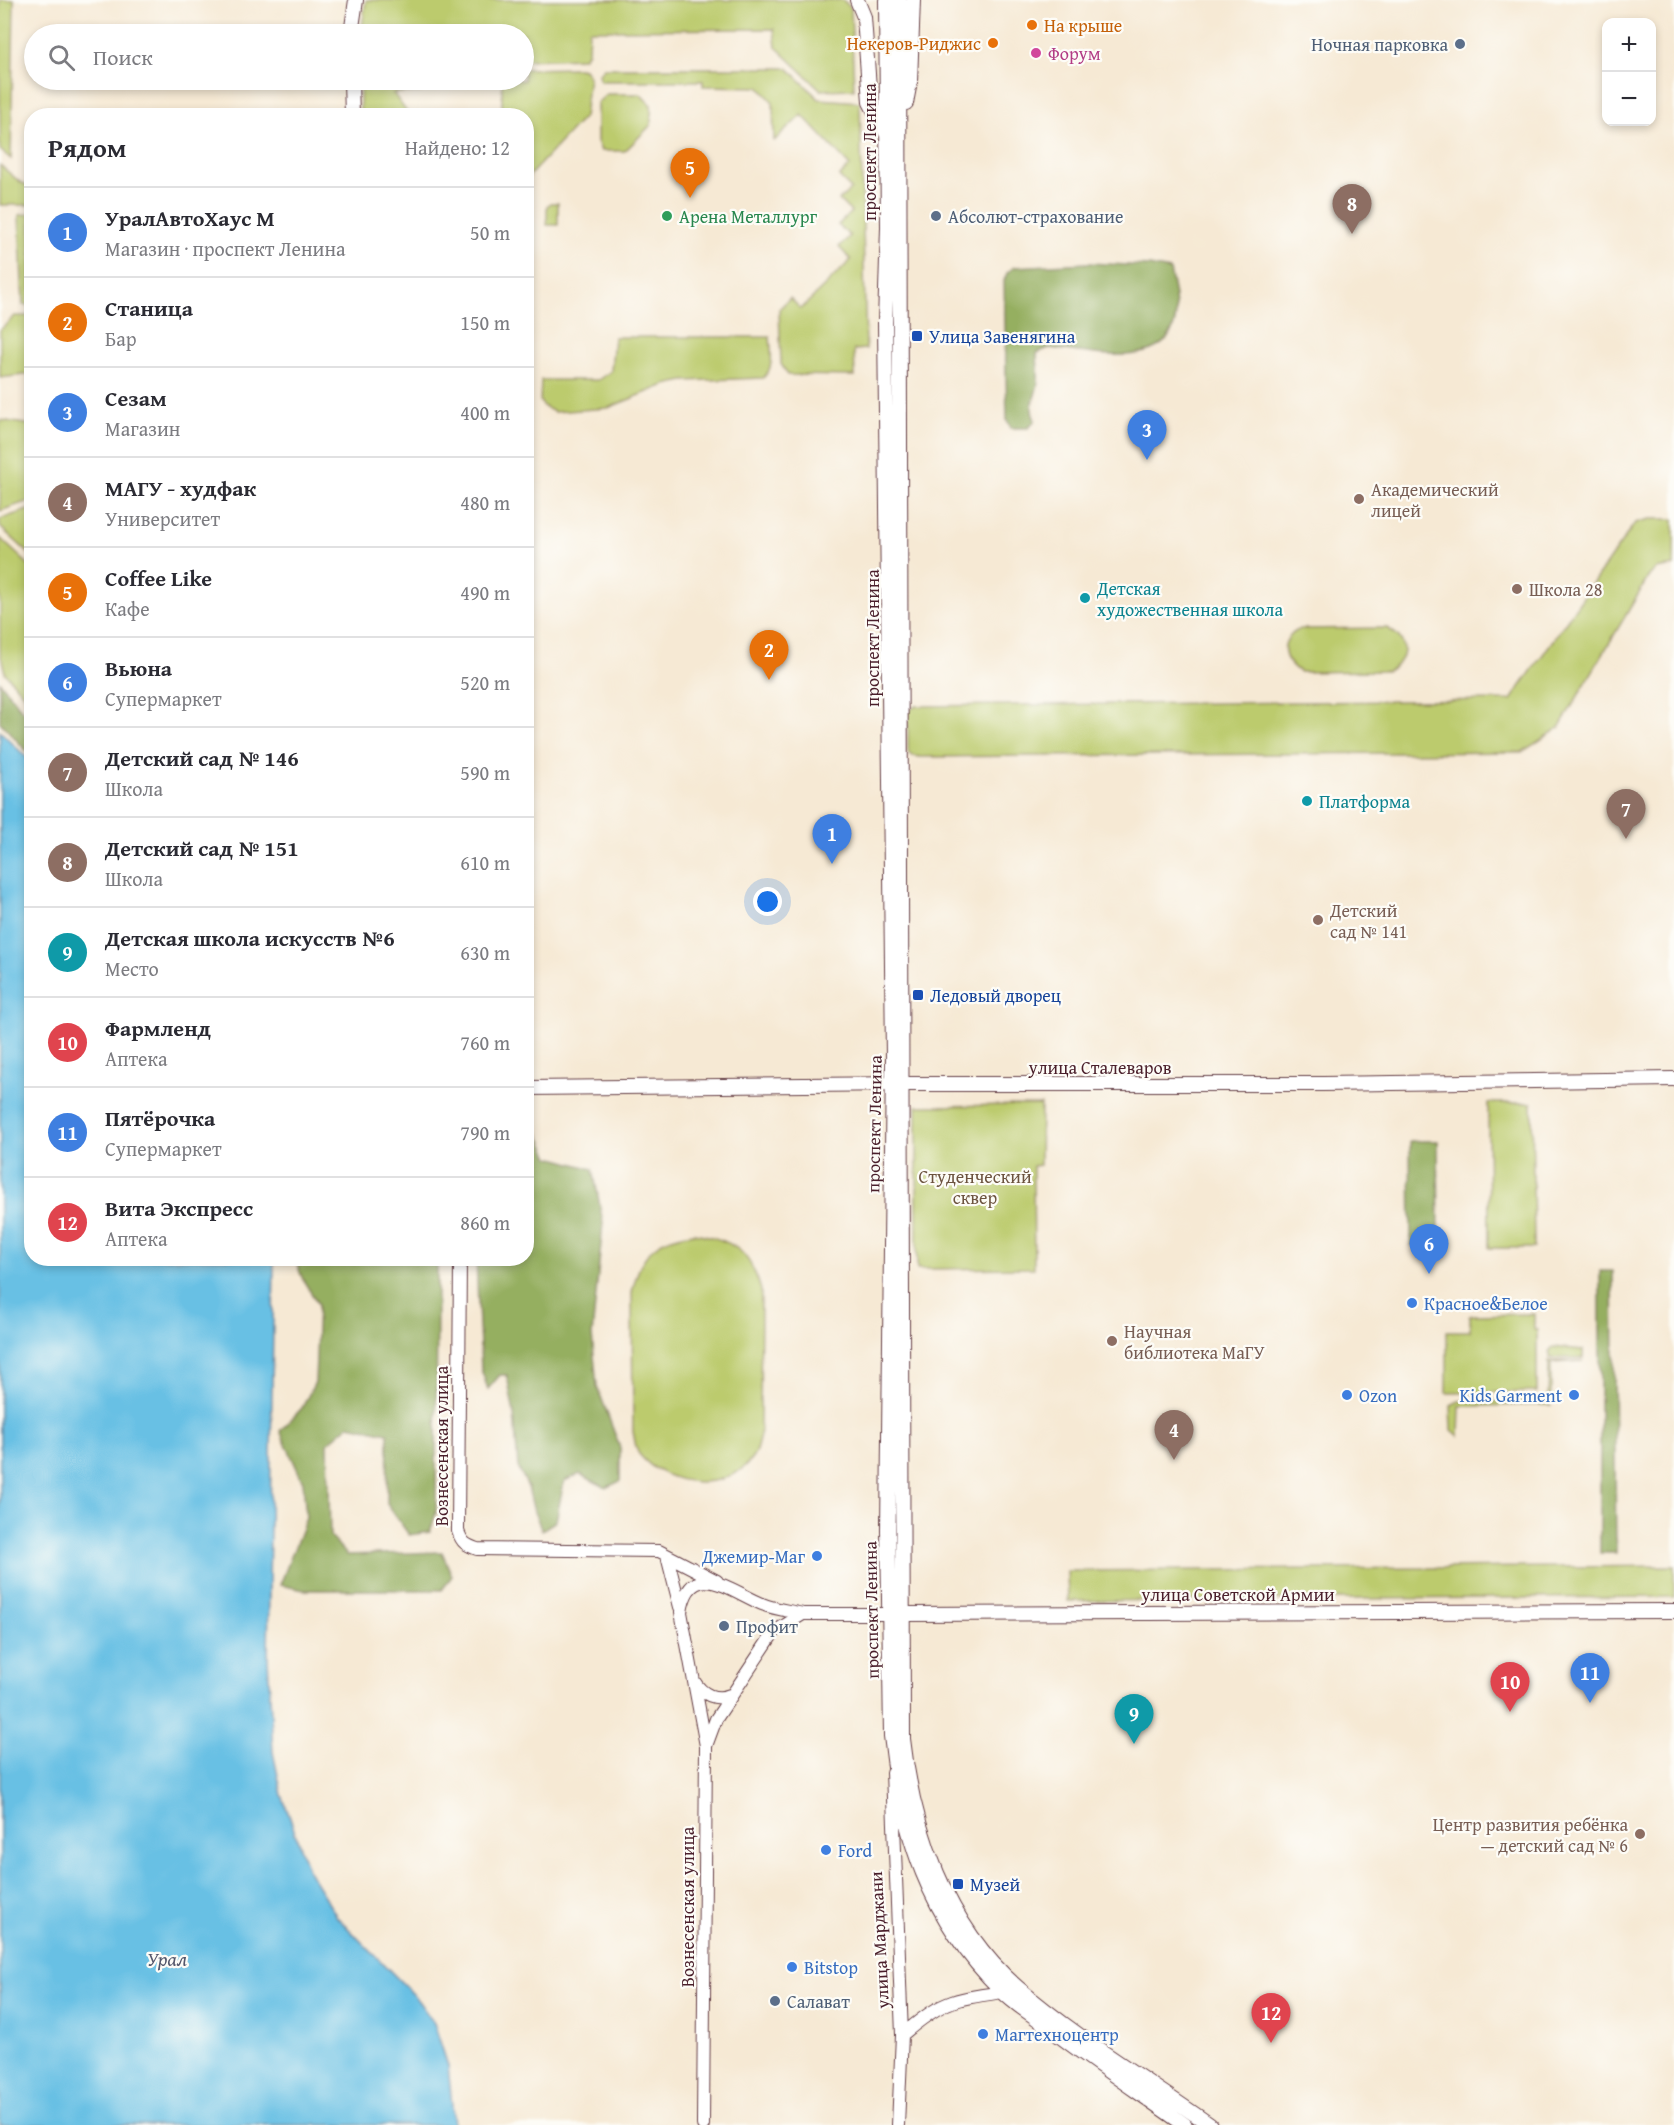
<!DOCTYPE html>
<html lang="ru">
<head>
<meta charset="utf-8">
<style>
  :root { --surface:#fff; --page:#f7f7f7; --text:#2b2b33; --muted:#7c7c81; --line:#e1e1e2; --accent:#b5179e }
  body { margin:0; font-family:"Gentium Book Plus",serif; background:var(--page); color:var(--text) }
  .controls { position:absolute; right:18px; top:18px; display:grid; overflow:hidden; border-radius:12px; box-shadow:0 3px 9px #0003 }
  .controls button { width:54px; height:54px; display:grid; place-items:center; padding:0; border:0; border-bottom:2px solid var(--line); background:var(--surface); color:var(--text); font:30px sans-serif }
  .you { position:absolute; left:768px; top:902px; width:21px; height:21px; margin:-15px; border:4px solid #fff; border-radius:50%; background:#1a73e8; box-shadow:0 0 0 9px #1a73e833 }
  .badge { display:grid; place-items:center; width:39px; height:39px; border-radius:50%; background:var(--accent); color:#fff; font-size:20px; font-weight:700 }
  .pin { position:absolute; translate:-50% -50px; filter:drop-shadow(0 2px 3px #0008) }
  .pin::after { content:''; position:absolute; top:32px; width:21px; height:18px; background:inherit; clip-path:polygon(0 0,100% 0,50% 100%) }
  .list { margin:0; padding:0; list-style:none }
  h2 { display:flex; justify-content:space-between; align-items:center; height:78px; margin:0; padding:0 24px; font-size:26px }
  h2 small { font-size:20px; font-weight:400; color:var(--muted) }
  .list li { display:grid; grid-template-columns:39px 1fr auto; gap:18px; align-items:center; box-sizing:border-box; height:90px; padding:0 24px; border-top:2px solid var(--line) }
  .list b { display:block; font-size:22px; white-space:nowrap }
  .list p { margin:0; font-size:20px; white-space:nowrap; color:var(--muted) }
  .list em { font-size:20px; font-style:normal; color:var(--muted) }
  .icon { flex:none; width:33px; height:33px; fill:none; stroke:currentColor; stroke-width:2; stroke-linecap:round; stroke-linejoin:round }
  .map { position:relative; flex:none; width:1674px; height:2125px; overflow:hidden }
  .search { position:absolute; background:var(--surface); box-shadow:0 3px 9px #0003; left:24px; top:24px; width:510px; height:66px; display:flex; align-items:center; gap:15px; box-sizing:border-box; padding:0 21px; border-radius:33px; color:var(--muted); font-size:22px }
  .panel { position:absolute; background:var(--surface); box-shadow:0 3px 9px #0003; left:24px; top:108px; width:510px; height:1158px; border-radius:24px }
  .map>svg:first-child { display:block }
  .green { fill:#bccb6d; stroke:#83754c; stroke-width:1.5 }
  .forest { fill:#95af60; stroke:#706746; stroke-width:1.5 }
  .water { fill:#67c0e4; stroke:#587088; stroke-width:1.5 }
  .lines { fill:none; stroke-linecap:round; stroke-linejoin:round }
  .tertiary-casing { stroke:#643d44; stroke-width:14 }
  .secondary-casing { stroke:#643d44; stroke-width:16 }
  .tertiary { stroke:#fff; stroke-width:12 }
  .secondary { stroke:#fff; stroke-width:14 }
  .food-dot { fill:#e8710a; stroke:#fdfcf7; stroke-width:2 }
  .service-dot { fill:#5c6f8a; stroke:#fdfcf7; stroke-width:2 }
  .hotel-dot { fill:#d1479c; stroke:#fdfcf7; stroke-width:2 }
  .leisure-dot { fill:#2e9e5b; stroke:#fdfcf7; stroke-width:2 }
  .transit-dot { fill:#1a4fb4; stroke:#fdfcf7; stroke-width:2 }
  .education-dot { fill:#8d6e63; stroke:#fdfcf7; stroke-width:2 }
  .culture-dot { fill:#0f9aa8; stroke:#fdfcf7; stroke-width:2 }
  .shop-dot { fill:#3f7fe0; stroke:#fdfcf7; stroke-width:2 }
  .labels { text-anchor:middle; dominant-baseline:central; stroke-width:4.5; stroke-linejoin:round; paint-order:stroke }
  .food-label { font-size:18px; fill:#c56008; stroke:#fdfcf7; text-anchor:start }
  .service-label { font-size:18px; fill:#4e5e75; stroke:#fdfcf7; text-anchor:start }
  .hotel-label { font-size:18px; fill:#b23c85; stroke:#fdfcf7; text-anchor:start }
  .street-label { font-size:18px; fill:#4a1f2b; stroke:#fdfcf7 }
  .leisure-label { font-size:18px; fill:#27864d; stroke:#fdfcf7; text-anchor:start }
  .transit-label { font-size:18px; fill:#164399; stroke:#fdfcf7; text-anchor:start }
  .education-label { font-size:18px; fill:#785e54; stroke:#fdfcf7; text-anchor:start }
  .culture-label { font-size:18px; fill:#0d838f; stroke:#fdfcf7; text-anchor:start }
  .park-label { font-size:18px; fill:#6c533f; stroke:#fdfcf7 }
  .shop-label { font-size:18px; fill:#366cbe; stroke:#fdfcf7; text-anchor:start }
  .water-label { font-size:20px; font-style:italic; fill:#54576c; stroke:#fdfcf7 }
</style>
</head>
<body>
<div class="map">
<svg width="1674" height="2125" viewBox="0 0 1674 2125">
  <rect width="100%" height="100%" fill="#fdfcf7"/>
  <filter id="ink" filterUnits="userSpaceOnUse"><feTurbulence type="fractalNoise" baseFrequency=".0167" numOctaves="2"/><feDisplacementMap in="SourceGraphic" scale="12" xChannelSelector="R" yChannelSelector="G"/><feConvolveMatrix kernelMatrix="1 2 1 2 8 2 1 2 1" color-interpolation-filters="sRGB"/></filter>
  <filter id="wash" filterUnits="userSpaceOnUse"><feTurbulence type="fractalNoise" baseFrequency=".008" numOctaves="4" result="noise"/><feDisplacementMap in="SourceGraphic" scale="24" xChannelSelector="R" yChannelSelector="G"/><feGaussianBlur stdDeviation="1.35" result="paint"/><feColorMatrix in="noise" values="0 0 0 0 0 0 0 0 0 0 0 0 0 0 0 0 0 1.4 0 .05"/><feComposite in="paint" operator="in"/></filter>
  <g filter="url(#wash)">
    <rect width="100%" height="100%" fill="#f6e9d4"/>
    <path class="green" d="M0,0h14l-3,159 -11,-9z
      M366,0h477l8,8 3,81 -33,1 -45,-43 -2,-18 -185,1 -1,22 -5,6 -59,2v-26l-87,-3 -2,3h-74z
      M579,68l5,1 5,8 -5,40 -55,59 -2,225 -1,-285 -24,-1v-35h22v-11z
      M604,68h184l31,31 41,3 6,247 -12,1 1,26 -67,-1 -7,-11 -2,-55 11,-11 11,11 50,-49 -12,-13 11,-11 -12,-11 13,-13 -12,-12 12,-11 -12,-12 11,-11 -48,-51 -28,26 -1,-39 -14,-15 -56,-1v-5h-103l-1,-8z
      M369,80l40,2v-2h23l-11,12 -28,1 16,22h-49v-31z
      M607,94h33l11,11v20l-26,26h-24l-4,-10v-38z
      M0,165l20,17 11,5v18h-31z
      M551,203h7v22h-11v-19z
      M31,214v91h-8l-4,-90z
      M15,316h16v58l-31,4v-48z
      M614,337h156c1,14 5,31 -7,41l-79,3 -19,4 -57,23 -54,4 -11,-6 -3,-5 1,-21h57l13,-9z
      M0,420l31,5 1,75 -32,11z
      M31,509h1l-1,46 -31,-28v-8z
      M1650,519h24v47l-18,3 -7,7 -90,152 -37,24 -601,5 -8,-1 -5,-4v-38l1,-4 7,-4 595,-6 124,-177z
      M0,538l31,29v136l-26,-30 -5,-20z
      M1387,628c22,12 23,32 0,43l-87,1c-19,-12 -22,-32 0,-43z
      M1488,1103h44l2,145h-45z
      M1041,1105l-1,60 -7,1 1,102 -117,1v-163z
      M694,1233c40,7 56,18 67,57l-1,145c-2,7 -3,16 -7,22 -25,37 -88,30 -114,-3 -4,-5 -4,-15 -6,-22l-1,-139c8,-39 22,-55 62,-60z
      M1534,1314v16h3v62l-90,1v-62h23v-16z
      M1553,1347l30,3v8h-33v-8z
      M1549,1361h34l-32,2v42l-91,1 -1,30 -7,-6 -1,-25 8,-4h89z
      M1674,1566v31l-606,4 -1,-30z"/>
    <path class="forest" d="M1087,263l62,3 21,4c3,16 8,34 5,51 -9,51 -89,31 -126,27l-12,5c0,10 2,19 1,29 -1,14 -11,24 -3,38l-7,8h-17l-4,-8 -3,-139 3,-8 7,-6z
      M0,682l31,40v34l-31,-34z
      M527,1110l23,47 43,12 10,54 -11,112 5,51 23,62v33l-14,7 -26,-14 -16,7 -8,40 -14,9 -8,-18 -6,-25 -10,-20 -4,-53 -7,-39h-7l-12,14 -7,-20 -5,-110 50,-1z
      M1410,1141h28l1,105 -28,-1z
      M295,1259h142l-1,254 -6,19 -21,3 -22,-31 1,-71 -39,-8 -21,18 2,93 17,19 95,-3 10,24 -10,14h-138l-24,-5 26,-67 -3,-36 -23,-51 22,-23 13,-26 3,-78 -15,-24z
      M1600,1271h13l3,282h-16z"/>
    <path class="water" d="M0,731l31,31 1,496 242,1 -6,400 5,93 9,43 26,75 29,47 77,78 20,28 14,43 6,59h-454z"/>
  </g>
  <g filter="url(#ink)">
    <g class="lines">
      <defs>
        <path id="tertiary" d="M460,1258l-2,273c4,12 8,14 19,18l182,2 58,30
          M667,1556l13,51
          M803,1614h95
          M694,1681c8,14 22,20 36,14
          M892,1772l10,263 -4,90
          M902,2035c40,-34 48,-35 100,-43
          M703,2125l3,-379 10,-27 58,-87 29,-18c-13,-3 -29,-5 -41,-10 -31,-13 -72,-48 -81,8l25,134"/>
        <path id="secondary" d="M857,0l7,17 6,85 16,31
          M886,0l2,227 -3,95 8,736 -5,472 3,206c11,98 37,182 110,254 11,12 26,21 39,31 47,37 97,70 145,104
          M899,0l4,1739c10,90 43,186 114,248 59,51 130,93 193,138
          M351,34l5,-34
          M351,80l1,36
          M906,103l4,-21 3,-82
          M526,1088l377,-4h420l351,-5
          M904,1614l770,-3"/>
      </defs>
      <use href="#tertiary" class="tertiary-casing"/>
      <use href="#secondary" class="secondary-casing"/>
      <use href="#tertiary" class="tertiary"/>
      <use href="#secondary" class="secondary"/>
    </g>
  </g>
  <g class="food-dot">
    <circle cx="1032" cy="25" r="6"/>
    <circle cx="993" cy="43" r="6"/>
  </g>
  <g class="service-dot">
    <circle cx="1460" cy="44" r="6"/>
    <circle cx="936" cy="216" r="6"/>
    <circle cx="724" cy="1626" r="6"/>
    <circle cx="775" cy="2001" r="6"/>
  </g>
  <circle class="hotel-dot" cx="1036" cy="53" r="6"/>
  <circle class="leisure-dot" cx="667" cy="216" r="6"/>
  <g class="transit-dot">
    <rect x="911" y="330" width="12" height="12" rx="3"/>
    <rect x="912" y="989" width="12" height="12" rx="3"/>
    <rect x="952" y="1878" width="12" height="12" rx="3"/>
  </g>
  <g class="education-dot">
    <circle cx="1359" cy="499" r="6"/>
    <circle cx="1517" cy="589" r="6"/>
    <circle cx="1318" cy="920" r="6"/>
    <circle cx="1112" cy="1341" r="6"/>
    <circle cx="1640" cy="1834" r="6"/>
  </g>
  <g class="culture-dot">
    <circle cx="1085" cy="598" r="6"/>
    <circle cx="1307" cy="801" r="6"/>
  </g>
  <g class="shop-dot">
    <circle cx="1412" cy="1303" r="6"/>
    <circle cx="1347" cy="1395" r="6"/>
    <circle cx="1574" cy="1395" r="6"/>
    <circle cx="817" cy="1556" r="6"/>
    <circle cx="826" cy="1850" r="6"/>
    <circle cx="792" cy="1967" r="6"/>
    <circle cx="983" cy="2034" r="6"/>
  </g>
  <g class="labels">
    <g class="food-label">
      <text x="1044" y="25">На крыше</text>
      <text x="981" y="43" text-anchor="end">Некеров-Риджис</text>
    </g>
    <g class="service-label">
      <text x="1448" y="44" text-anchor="end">Ночная парковка</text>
      <text x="948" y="216">Абсолют-страхование</text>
      <text x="736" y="1626">Профит</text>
      <text x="787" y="2001">Салават</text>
    </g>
    <g class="hotel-label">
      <text x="1048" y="53">Форум</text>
    </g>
    <g class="street-label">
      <text transform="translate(869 152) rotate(-90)">проспект Ленина</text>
      <text transform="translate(872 638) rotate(-90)">проспект Ленина</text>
      <text x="1100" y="1067">улица Сталеваров</text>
      <text transform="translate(874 1124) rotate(-89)">проспект Ленина</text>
      <text transform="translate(441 1446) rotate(-90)">Вознесенская улица</text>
      <text x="1238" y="1594">улица Советской Армии</text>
      <text transform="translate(871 1610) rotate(-91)">проспект Ленина</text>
      <text transform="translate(687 1907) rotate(-90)">Вознесенская улица</text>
      <text transform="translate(879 1940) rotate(-93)">улица Марджани</text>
    </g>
    <g class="leisure-label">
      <text x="679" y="216">Арена Металлург</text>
    </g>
    <g class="transit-label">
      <text x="929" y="336">Улица Завенягина</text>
      <text x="930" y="995">Ледовый дворец</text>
      <text x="970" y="1884">Музей</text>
    </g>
    <g class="education-label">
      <text x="1371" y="489">Академический<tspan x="1371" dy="21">лицей</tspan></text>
      <text x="1529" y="589">Школа 28</text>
      <text x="1330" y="910">Детский<tspan x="1330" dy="21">сад № 141</tspan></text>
      <text x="1124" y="1331">Научная<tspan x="1124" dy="21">библиотека МаГУ</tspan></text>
      <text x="1628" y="1824" text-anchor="end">Центр развития ребёнка<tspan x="1628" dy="21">— детский сад № 6</tspan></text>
    </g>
    <g class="culture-label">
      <text x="1097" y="588">Детская<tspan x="1097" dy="21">художественная школа</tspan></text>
      <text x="1319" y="801">Платформа</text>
    </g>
    <g class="park-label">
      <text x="975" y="1176">Студенческий<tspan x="975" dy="21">сквер</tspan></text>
    </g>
    <g class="shop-label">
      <text x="1424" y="1303">Красное&amp;Белое</text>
      <text x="1359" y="1395">Ozon</text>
      <text x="1562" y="1395" text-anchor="end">Kids Garment</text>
      <text x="805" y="1556" text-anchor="end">Джемир-Маг</text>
      <text x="838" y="1850">Ford</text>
      <text x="804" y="1967">Bitstop</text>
      <text x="995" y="2034">Магтехноцентр</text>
    </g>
    <g class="water-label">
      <text x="167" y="1958">Урал</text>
    </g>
  </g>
</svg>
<div class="controls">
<button>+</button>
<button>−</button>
</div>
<div class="you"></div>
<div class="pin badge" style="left:832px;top:864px;background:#3f7fe0">1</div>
<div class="pin badge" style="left:769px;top:680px;background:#e8710a">2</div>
<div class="pin badge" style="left:1147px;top:460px;background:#3f7fe0">3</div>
<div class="pin badge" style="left:1174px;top:1460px;background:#8d6e63">4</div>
<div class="pin badge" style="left:690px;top:198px;background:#e8710a">5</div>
<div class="pin badge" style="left:1429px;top:1274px;background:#3f7fe0">6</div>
<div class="pin badge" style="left:1626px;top:839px;background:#8d6e63">7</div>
<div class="pin badge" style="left:1352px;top:234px;background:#8d6e63">8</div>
<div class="pin badge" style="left:1134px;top:1744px;background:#0f9aa8">9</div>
<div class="pin badge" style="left:1510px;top:1712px;background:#e0444e">10</div>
<div class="pin badge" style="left:1590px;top:1703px;background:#3f7fe0">11</div>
<div class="pin badge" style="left:1271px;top:2043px;background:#e0444e">12</div>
<div class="search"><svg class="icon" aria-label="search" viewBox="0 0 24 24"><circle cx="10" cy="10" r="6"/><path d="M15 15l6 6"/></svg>Поиск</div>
<section class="panel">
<h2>Рядом<small>Найдено: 12</small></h2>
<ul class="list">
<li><span class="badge" style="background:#3f7fe0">1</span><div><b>УралАвтоХаус М</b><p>Магазин · проспект Ленина</p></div><em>50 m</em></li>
<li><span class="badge" style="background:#e8710a">2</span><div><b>Станица</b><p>Бар</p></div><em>150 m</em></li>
<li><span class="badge" style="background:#3f7fe0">3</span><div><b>Сезам</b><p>Магазин</p></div><em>400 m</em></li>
<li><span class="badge" style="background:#8d6e63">4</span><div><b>МАГУ - худфак</b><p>Университет</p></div><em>480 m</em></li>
<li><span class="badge" style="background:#e8710a">5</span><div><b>Coffee Like</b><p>Кафе</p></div><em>490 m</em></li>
<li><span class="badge" style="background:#3f7fe0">6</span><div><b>Вьюна</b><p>Супермаркет</p></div><em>520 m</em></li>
<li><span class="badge" style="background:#8d6e63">7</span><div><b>Детский сад № 146</b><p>Школа</p></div><em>590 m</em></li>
<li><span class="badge" style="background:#8d6e63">8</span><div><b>Детский сад № 151</b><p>Школа</p></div><em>610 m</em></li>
<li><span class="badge" style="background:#0f9aa8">9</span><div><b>Детская школа искусств №6</b><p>Место</p></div><em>630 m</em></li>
<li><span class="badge" style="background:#e0444e">10</span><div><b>Фармленд</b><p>Аптека</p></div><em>760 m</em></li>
<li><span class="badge" style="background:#3f7fe0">11</span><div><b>Пятёрочка</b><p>Супермаркет</p></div><em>790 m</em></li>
<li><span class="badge" style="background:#e0444e">12</span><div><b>Вита Экспресс</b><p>Аптека</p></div><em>860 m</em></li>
</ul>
</section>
</div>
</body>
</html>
